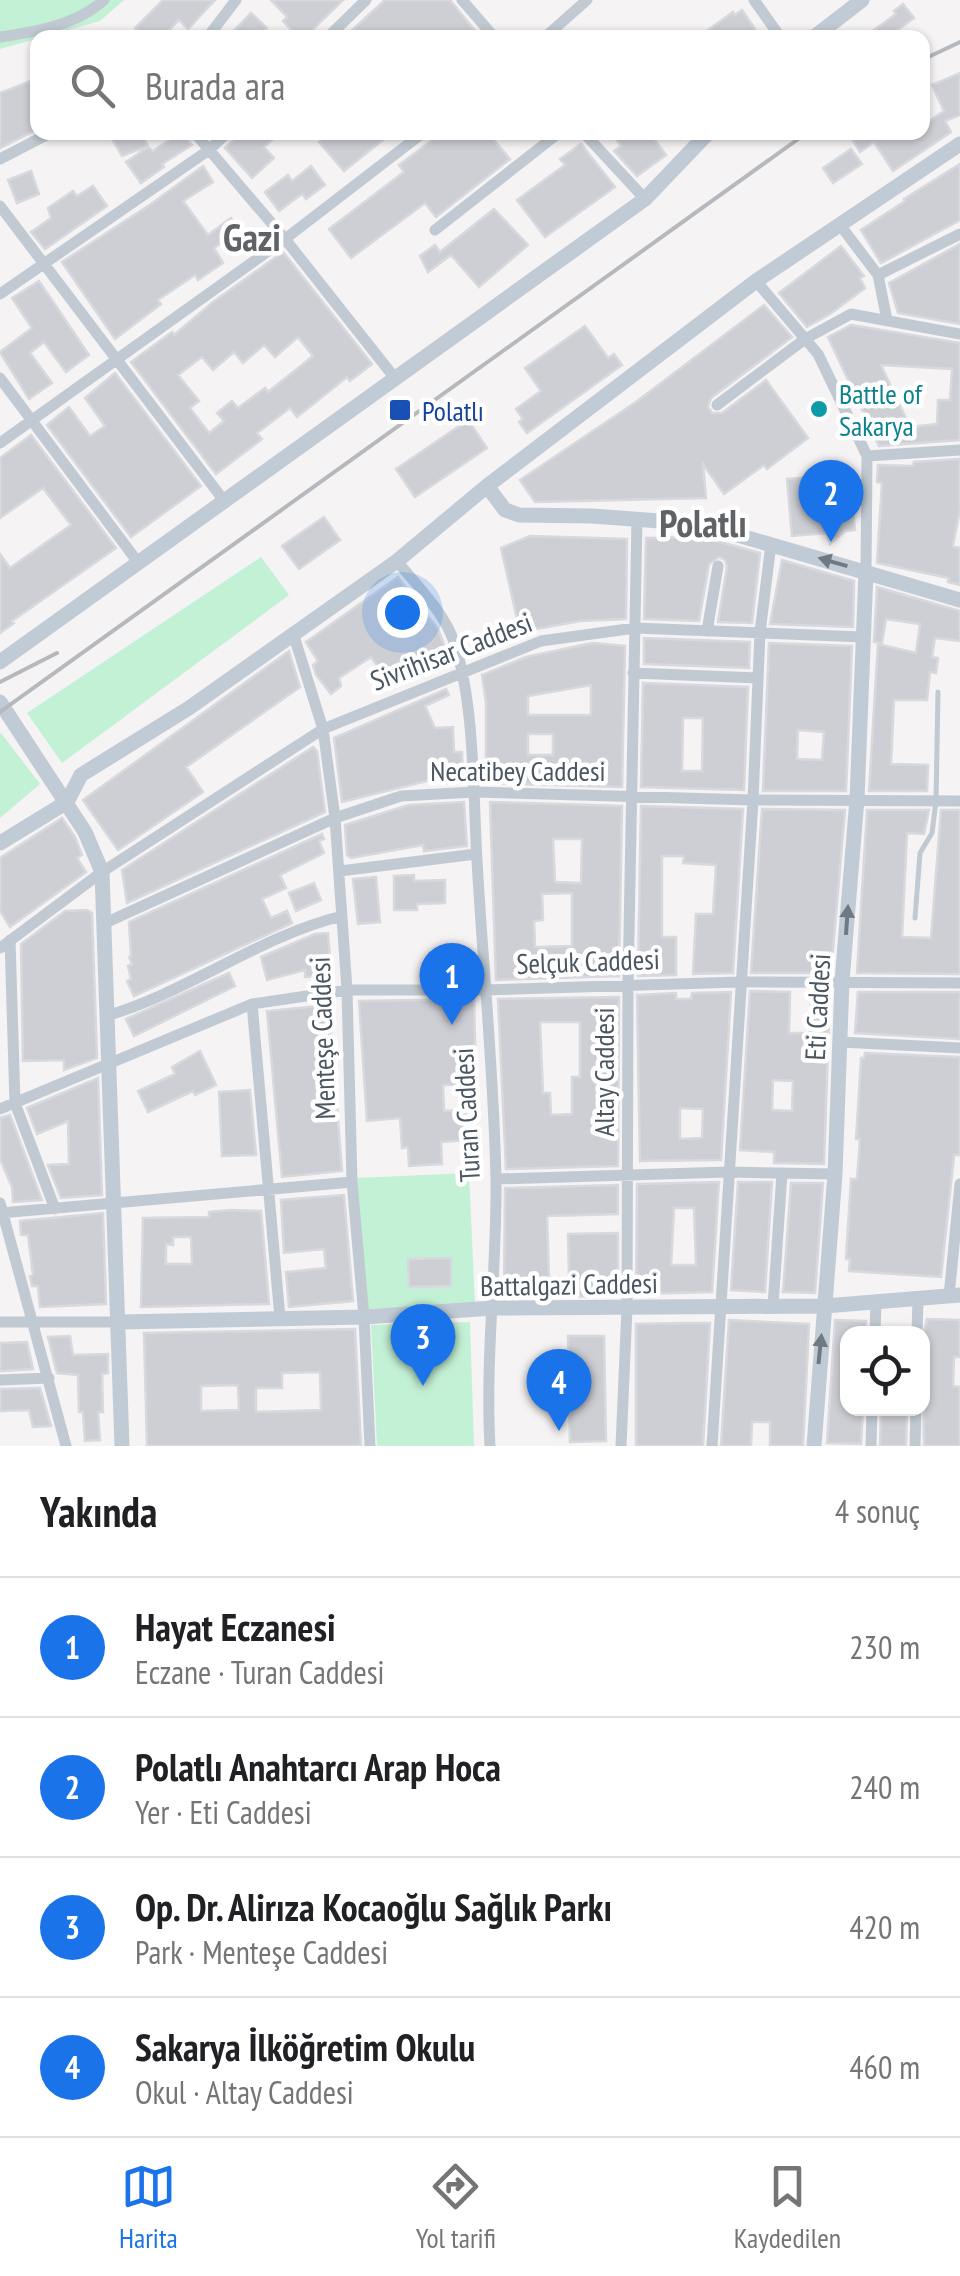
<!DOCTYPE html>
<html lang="tr">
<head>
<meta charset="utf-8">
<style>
  :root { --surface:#fff; --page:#f6f6f6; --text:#202124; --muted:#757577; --line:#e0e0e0; --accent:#1a73e8 }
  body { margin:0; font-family:"PT Sans Narrow",sans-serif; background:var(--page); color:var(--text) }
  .controls { position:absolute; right:30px; bottom:30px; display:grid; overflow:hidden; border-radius:20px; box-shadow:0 2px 8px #0004 }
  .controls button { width:90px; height:90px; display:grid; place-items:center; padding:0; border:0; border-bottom:2px solid var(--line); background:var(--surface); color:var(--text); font:50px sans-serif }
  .you { position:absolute; left:402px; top:612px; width:35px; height:35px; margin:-25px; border:8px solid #fff; border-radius:50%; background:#1a73e8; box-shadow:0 0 0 15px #1a73e833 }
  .badge { display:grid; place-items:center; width:65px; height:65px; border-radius:50%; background:var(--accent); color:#fff; font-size:32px; font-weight:700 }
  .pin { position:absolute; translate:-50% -82px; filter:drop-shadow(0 2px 5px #0008) }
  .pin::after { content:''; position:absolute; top:52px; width:35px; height:30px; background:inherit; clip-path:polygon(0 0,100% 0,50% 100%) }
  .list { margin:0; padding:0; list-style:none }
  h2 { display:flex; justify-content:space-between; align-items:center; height:130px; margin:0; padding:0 40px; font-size:42px }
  h2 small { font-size:32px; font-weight:400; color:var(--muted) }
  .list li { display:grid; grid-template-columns:65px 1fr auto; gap:30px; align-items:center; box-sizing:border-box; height:140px; padding:0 40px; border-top:2px solid var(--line) }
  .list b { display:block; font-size:38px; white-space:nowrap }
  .list p { margin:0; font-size:32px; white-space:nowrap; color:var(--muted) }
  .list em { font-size:32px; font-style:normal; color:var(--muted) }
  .icon { flex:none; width:55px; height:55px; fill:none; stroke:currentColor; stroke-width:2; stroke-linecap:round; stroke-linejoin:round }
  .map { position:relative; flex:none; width:960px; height:1446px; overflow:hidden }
  .search { position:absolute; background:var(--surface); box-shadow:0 2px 8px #0004; left:30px; right:30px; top:30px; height:110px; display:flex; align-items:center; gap:25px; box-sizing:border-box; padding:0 35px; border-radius:20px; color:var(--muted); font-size:38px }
  .sheet { height:690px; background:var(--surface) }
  nav { display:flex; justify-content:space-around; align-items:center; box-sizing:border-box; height:140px; border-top:2px solid var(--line); background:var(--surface); font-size:28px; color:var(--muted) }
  nav a { display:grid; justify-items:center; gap:5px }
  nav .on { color:var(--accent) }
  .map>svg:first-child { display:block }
  .green { fill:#c3f1d5 }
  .building { fill:#cdcfd5; stroke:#d7d9de; stroke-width:2.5; fill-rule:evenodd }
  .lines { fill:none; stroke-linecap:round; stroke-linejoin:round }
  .lane { stroke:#c1cad2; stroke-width:5 }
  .street { stroke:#c1cad2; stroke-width:11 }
  .secondary { stroke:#c1cbd6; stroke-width:15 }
  .rail { stroke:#b5b8bd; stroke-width:4 }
  .oneway { fill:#6e7984 }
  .culture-dot { fill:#0f9aa8; stroke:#fff; stroke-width:4 }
  .transit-dot { fill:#1a4fb4; stroke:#fff; stroke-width:4 }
  .labels { text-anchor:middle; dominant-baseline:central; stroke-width:9; stroke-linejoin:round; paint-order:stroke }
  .culture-label { font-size:28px; fill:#0d838f; stroke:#fff; text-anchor:start }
  .transit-label { font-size:28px; fill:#164399; stroke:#fff; text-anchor:start }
  .street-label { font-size:28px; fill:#4a5661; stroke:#fff }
  .district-label { font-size:38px; font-weight:bold; fill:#5f6368; stroke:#fff }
</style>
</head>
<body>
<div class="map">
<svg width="960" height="1446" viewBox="0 0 960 1446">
  <rect width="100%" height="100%" fill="#f5f3f3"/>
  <path class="green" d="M0,0h124l-24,21 -100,28z
    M261,557l28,38 -227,168 -35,-50z
    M1,733l39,51 -40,34v-84z
    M469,1173l6,131 -109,5 -10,-131z
    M470,1322l4,124h-97l-6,-121z"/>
  <path class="building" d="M163,0h52l-27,29 -9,-9 -18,18h-31l8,-7 -3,-3z
    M271,0h72l-39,38h-5l-16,-17 4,-4z
    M385,0h65l31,38h-127l-5,-5z
    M903,4l11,14 -27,20h-24l33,-24 -2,-3z
    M742,10l13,19 -7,5 3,4h-54l36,-26 2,3z
    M251,13l16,15 -9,10h-31z
    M960,73v42l-15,6 6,11 -58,39 -19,-29 -14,10 -8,-13 10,-7h39l3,6 8,-6h10v-6l22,-15 -12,-26z
    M38,78v51l-38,19v-55z
    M108,132h32l8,14 -26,10z
    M181,132l11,13 -30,19 2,3 -23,16 -15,-21 22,-15 5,4z
    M242,132h39l-17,15 10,11 -22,20 -27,-30z
    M329,132h64l-49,39 -25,-29z
    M443,132h44l23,27 -74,58 -11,-14 -74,55 -22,-29 75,-57 -5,-7z
    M611,132h38l17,23 -29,21 -23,-25 7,-5z
    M581,144l34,43 -70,50 -28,-37 48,-35 -5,-6z
    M851,149l11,15 -29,19 -10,-15z
    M960,164v56l-79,43 -20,-33 44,-29 -1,-2z
    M203,166l10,16 -30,19 25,34 23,-17 8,12 -25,18 9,15 -25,17 -3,-5 -37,25 3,4 -46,35 -53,-77 89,-58z
    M311,166l14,19 -19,14 -4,-5 -23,17 -14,-19 23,-17 4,6z
    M31,171l8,23 -22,9 -9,-23z
    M93,186l14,20 -62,43 -14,-17 20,-14 -3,-10 25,-17 4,5z
    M494,209l34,36 -49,42 -28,-32 -23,17 -8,-16 15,-11 5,7z
    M960,244v80l-62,-11 -9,-30z
    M841,246l23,30 -4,2 5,10 -35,26 -23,13 -28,-34z
    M283,252l89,112 -22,17 -3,-4 -50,40 -7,-9 -33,25 5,6 -46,35 -85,-112 41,-30 2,3 39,-33zM298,337l15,19 -45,36 -3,-4 -27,20 -6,-7 -15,12 7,8 -15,12 -19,-25 9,-7 -21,-26 24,-18 11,13 21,-18 9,11 21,-18 11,12z
    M39,281l50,74 -23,17 -22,-30 -14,11 22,30 -23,16 -29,-47 32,-24 -20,-30z
    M764,305l28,32 -81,61 -3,9 4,6h10l44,-33 42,58 -41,31 -3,-4 -40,29 -21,-30 3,34 -171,4 -15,-22 116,-78z
    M851,325l109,18v97l-81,6 -51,-109zM881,365l71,4 -2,31h-12l-1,24 -27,3z
    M585,326l23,32 6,-4 8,11 -95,68 -8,-11 4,-3 -7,-10 25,-18 -16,-23z
    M115,373l86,113 -70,51 -84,-112 22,-18 21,29 15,-10 -20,-28z
    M468,420l19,28 -72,49 -19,-28z
    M31,435l85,113 -104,73 2,2 -14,10v-79l10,14 61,-43 -28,-37 -43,30v-60z
    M960,459v50l-7,37 7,2v37l-12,-3 1,-4 -72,-15 5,-80 -5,-1 1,-17 35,1 1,-4z
    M849,473l6,57 -10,1 -15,13 -3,-11 -35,3 -5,-57z
    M324,517l16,23 -41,29 -17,-23z
    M530,536l97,3 -1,80 -46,2 -60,11 -19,-84z
    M702,537l58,16 -8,70 -34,-1 9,-55 -2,-7 -6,-3 -10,7 -10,57 -55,-2 2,-81z
    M782,560l72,21 -1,46 -83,-3z
    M398,577l40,52 10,26 -56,31 -21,-29 -32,21 2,8 -10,8 -15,-19 -3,-10 5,-4 -12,-19z
    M877,587l83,24v30l-25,-3 -3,19 6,1 -2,15 -6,-1 -3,28h-33l-3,64 37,1 -1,26h-58l9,-147 38,9 4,-29 -34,-5 -4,24 -8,-1z
    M644,638l106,4 -1,26 -105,-4z
    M592,643l33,3 -3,141 -136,-4v-81l-4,-27 44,-18zM591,685v30h-63v-19zM528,734h25v21h-25z
    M769,643l83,3 -6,145h-83zM798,730l26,2 -2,28 -25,-1z
    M289,651l11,36 -114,80 17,25 -85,58 -35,-50z
    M643,683l105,4 -4,103 -103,-3zM683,718h20l-1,53h-20z
    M446,689l3,6 -24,11 10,22 18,-1 1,25h8l1,30 -18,2 -2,-7 -101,25 -8,-64z
    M313,747l4,4 8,61 -198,91 -5,-33z
    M464,802l3,44 -43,5 -1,-6 -72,13 -4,-3 -2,-30 64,-20z
    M490,802l132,4 -3,170 -123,4zM553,839h29l-1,44 -26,-1zM572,893v53l-37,1 -1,-26 9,-1 -1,-26z
    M641,806l102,3 -10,164 -40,1 3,-60h17l3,-49 -33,-2 1,-7h-22v81h14v38l-38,1z
    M762,809l83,1 -14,163h-80z
    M867,810h62l-5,24 -17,-1 -5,104 29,1 10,-128h19v164l-103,-1z
    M62,818l13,19 7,18 -5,3 9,14 -76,55 -10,-16v-53z
    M322,834l2,5 -5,2 5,12 -44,22 6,13 -24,11 9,19 16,-7 5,12 -158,73 -7,-15 4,-2 -3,-13 4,-2 -3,-7 2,-1 -2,-34z
    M414,875v6l31,-1v23l-28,1v6h-23v-34z
    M376,877l4,45 -22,2 -5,-45z
    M314,883l7,17 -25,11 -7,-18z
    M87,910l5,3 5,145 -33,12v-10l-41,1 -2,-117 44,-33z
    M328,933l3,43 -26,1v-7l-38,10 -6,-23 54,-23z
    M229,973l6,13 -101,50 -8,-17z
    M750,991l40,1 -1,41h21l1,-41h19l-6,172 -50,-1v-11l-34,-2zM773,1080l20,1 -1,30 -20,-1z
    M731,992l-10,168 -81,1 -3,-166 39,-2v6h15l1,-6zM680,1108l23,1 -1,29 -22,1z
    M858,992h102v47l-105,-6z
    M619,997l-1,169 -112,3 -8,-170zM540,1022h40v55h-8v37l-21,1 -1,-22h-7z
    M474,999l2,85 -33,1 1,26 21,-1 2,30 -26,2 1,22 -33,2 -1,-19 -6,1 -2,-30 -33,3 -8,-120z
    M329,1005l13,166 -60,6 -15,-166z
    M200,1051l16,34 -21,10 -2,-4 -45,21 -10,-21 37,-17 -3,-7z
    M865,1053l95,4v98h-6l-13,122 -92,-6 1,-12h-4l5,-80h6l3,-40h-4l5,-81h3z
    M98,1078l4,117 -41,3 -13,-33 21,-1 -1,-43 -31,13 -10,-26z
    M250,1090l6,65 -34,1 -3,-64z
    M10,1115l32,85 -29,2 -1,-15 -12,-28v-41z
    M719,1182l-7,110 -76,2 1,-110zM674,1208h20l2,57h-25z
    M738,1182h34l-7,110 -34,-2z
    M791,1183h32l-8,110 -32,-1z
    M618,1185v29l-71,2 2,62 20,-1 -1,-43 50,-1v63l-114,1 1,-109z
    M344,1195l9,106 -64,6 -3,-35 40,-4 -2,-19 -40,4 -3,-53z
    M231,1210l30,1 8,93 -128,3 2,-89 66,-1v-5zM173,1237h18l1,27h-26v-20l7,1z
    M103,1213l3,91 -66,3 -2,-21h-6l-2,-10 3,-1 -5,-40h-7l-1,-14z
    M451,1258v28l-42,1 -1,-28z
    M927,1319l33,1v37h-6l-1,29 7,1v59h-36l-2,-105z
    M729,1320l80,4 -6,122h-33v-24h-18l-1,24h-30z
    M835,1320l31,1v13h-18v74h15l-2,36 -34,-1z
    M684,1323h26l-7,123h-67v-122z
    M355,1329l6,117h-214l-3,-113zM320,1372l1,38 -65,2v-24h26v-15zM238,1385l1,25 -38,1v-25z
    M70,1336l3,19 35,-1v19l-6,1 1,38h-5l2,28 -15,1 -2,-29h-4l-1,-37 -21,-2 -9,-36z
    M568,1336h36l2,105 -36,1z
    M27,1342l6,27 -33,2v-28z
    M40,1388l11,38 -18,1 -4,-17 -29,1v-22z
    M881,1408h26l-1,38h-26z"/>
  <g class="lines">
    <path class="lane" d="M915,918l5,-65 12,-20 4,-32 2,-109"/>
    <path class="street" d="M462,0l33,38
      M754,0l27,38
      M0,37c35,-5 77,-12 104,-37
      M207,38l29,-38
      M327,38l39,-38
      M544,38l43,-38
      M194,132l91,107 109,138
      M583,132l62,67
      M0,159l52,-27
      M0,206l225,296
      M840,225l38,50 9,45
      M435,230l125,-98
      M878,275l82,-41
      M756,281l62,73 49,102 -1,115
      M0,294l209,-144 19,-18
      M0,378l137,183
      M717,405l88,-66 46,-25 109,20
      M0,443l285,-204 139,-107
      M867,456l93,-6
      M397,561c20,25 47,51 57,81 21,61 19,153 23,219 6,106 17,213 19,319 1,89 -11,177 -6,266
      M707,631l11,-65
      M293,633l30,96 12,89 12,172 5,192 12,135 6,129
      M633,673l125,5
      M340,871l136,-17
      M103,924l232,-106 66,-22 74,-4 278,8 207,1
      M10,940l5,163 40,106
      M0,948l102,-76 221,-143 218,-88 94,-13 227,9
      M252,1004l28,314
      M106,1016c82,-24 154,-80 236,-100
      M840,1042l120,6
      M0,1109l252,-105 95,-14h138l254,-8 221,1
      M496,1179l232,-7 107,2
      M0,1203l66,243
      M0,1213l352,-31
      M949,1296l11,-112
      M773,1306l9,-133
      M0,1322h119
      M875,1334l1,-33
      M917,1334l1,-36
      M0,1380l49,-2
      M621,1446l6,-138 1,-324 9,-465
      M712,1446l41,-646 7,-168 11,-88
      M871,1446l1,-38
      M915,1446l1,-38"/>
    <path class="secondary" d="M813,38l49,-38
      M487,486l18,24 14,5 73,1 108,8 260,76
      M0,662l645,-463 64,-67
      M0,702l85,130 17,40 20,574
      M0,843l67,-41 14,-27 108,-67 208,-147 90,-75 269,-205 204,-137
      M119,1322l245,-5 129,-9 332,-2 135,-11
      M814,1446l21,-272 7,-193 15,-182 9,-228"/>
    <path class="rail" d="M922,60l38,-18
      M0,682l57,-29
      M0,712l808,-580"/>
  </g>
  <defs><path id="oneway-solid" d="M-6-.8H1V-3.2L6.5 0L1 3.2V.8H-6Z" transform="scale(2.5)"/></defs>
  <g class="oneway">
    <use href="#oneway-solid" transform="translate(833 562) rotate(-164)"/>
    <use href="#oneway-solid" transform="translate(847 920) rotate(-86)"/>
    <use href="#oneway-solid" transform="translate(820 1349) rotate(-84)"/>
  </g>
  <circle class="culture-dot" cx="819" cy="409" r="10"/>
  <rect class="transit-dot" x="388" y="398" width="24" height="24" rx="5"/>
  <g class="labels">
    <g class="culture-label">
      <text x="839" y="393">Battle of<tspan x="839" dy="32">Sakarya</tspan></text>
    </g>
    <g class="transit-label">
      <text x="422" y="410">Polatlı</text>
    </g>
    <g class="street-label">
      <text transform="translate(451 651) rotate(-21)">Sivrihisar Caddesi</text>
      <text x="518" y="770">Necatibey Caddesi</text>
      <text transform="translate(588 961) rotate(-2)">Selçuk Caddesi</text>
      <text transform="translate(817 1007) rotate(-87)">Eti Caddesi</text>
      <text transform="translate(322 1038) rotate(-92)">Menteşe Caddesi</text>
      <text transform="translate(603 1072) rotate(-90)">Altay Caddesi</text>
      <text transform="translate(466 1115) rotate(-93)">Turan Caddesi</text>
      <text transform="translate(569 1284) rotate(-1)">Battalgazi Caddesi</text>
    </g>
    <g class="district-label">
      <text x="252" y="236">Gazi</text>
      <text x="703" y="522">Polatlı</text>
    </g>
  </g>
</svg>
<div class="controls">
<button><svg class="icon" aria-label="locate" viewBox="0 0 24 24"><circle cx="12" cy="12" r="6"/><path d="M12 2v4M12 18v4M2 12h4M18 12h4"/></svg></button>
</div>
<div class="you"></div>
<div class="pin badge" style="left:452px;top:1025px">1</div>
<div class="pin badge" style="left:831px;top:542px">2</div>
<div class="pin badge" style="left:423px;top:1386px">3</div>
<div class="pin badge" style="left:559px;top:1431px">4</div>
<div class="search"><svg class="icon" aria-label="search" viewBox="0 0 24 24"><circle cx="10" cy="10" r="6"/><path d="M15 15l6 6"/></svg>Burada ara</div>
</div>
<section class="sheet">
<h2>Yakında<small>4 sonuç</small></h2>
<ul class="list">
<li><span class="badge">1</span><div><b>Hayat Eczanesi</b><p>Eczane · Turan Caddesi</p></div><em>230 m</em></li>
<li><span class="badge">2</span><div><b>Polatlı Anahtarcı Arap Hoca</b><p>Yer · Eti Caddesi</p></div><em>240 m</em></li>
<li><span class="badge">3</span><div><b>Op. Dr. Alirıza Kocaoğlu Sağlık Parkı</b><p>Park · Menteşe Caddesi</p></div><em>420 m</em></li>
<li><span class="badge">4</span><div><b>Sakarya İlköğretim Okulu</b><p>Okul · Altay Caddesi</p></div><em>460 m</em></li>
</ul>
</section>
<nav>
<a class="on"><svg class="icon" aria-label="map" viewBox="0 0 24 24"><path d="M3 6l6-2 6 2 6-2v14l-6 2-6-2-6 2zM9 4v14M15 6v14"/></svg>Harita</a>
<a><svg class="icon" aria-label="directions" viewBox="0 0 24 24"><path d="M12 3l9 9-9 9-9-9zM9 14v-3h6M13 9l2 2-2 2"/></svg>Yol tarifi</a>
<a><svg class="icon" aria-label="saved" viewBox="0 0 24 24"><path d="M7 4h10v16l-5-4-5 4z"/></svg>Kaydedilen</a>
</nav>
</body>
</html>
